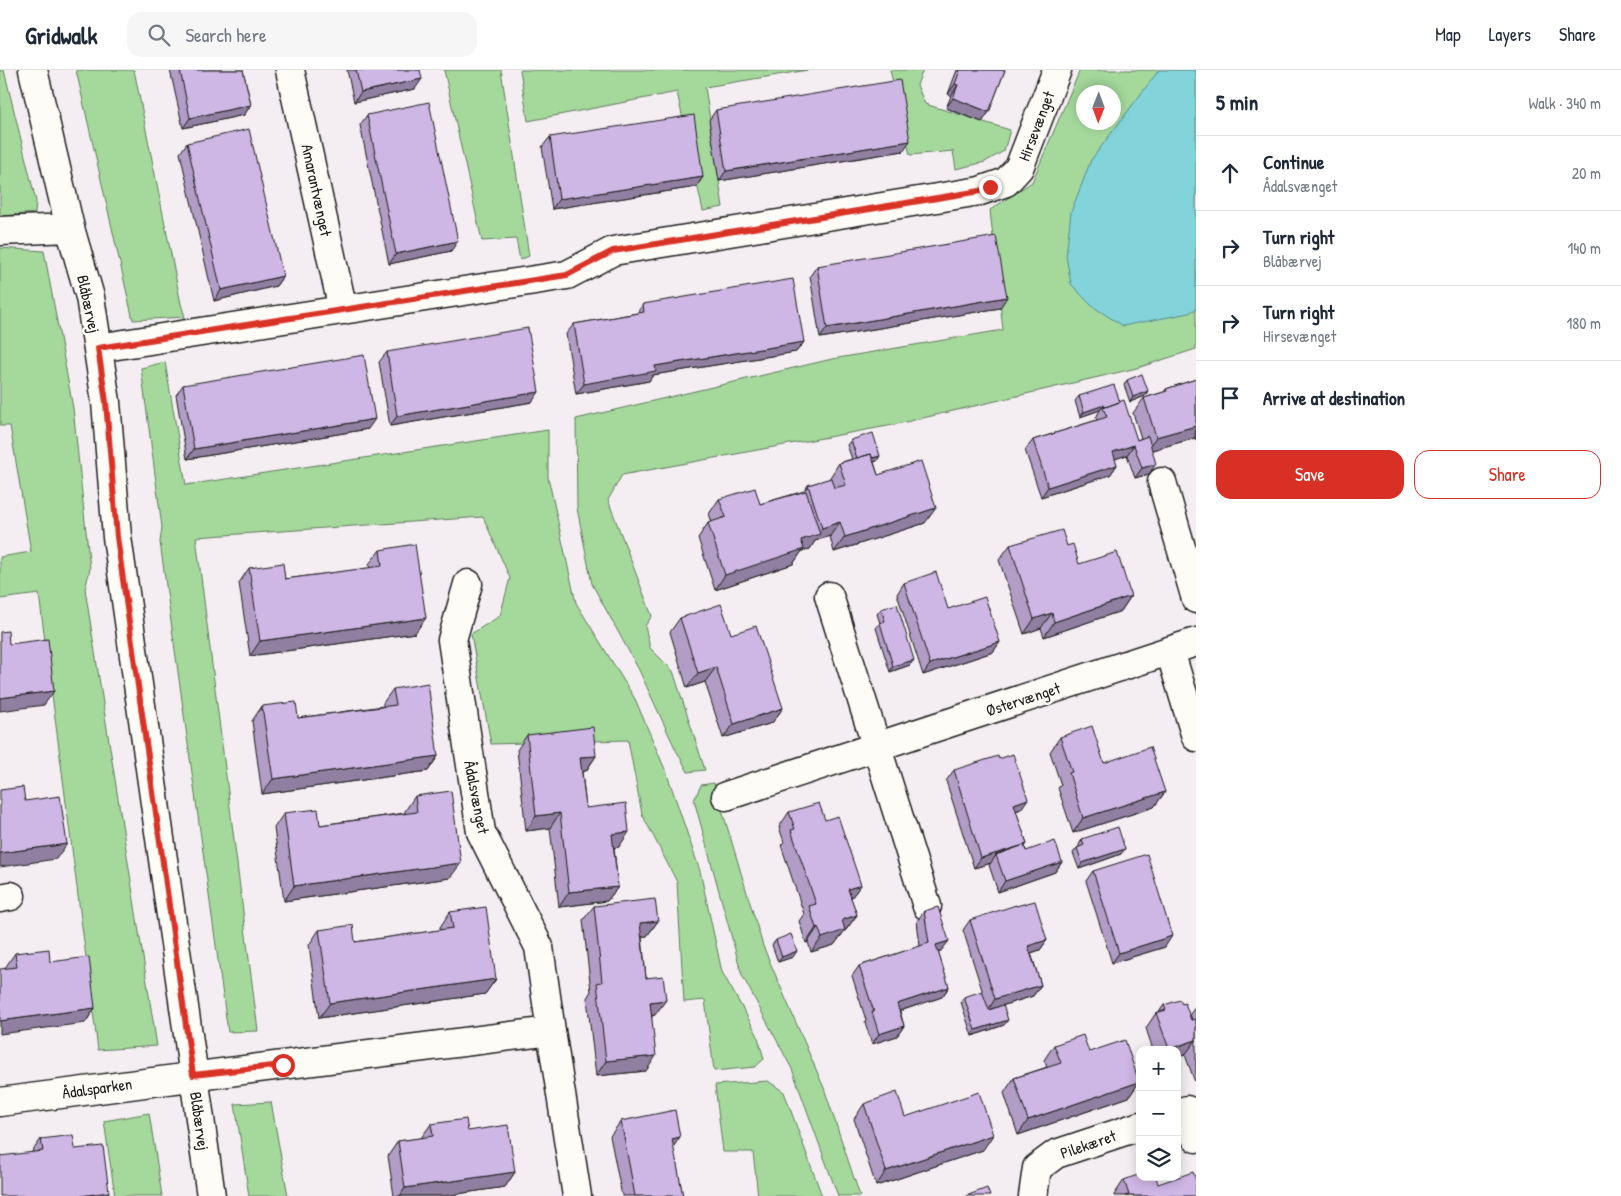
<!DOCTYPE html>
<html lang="en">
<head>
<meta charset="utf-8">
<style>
  :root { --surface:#fff; --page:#f6f6f7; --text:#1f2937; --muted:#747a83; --line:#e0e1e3; --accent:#d93025 }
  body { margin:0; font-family:"Patrick Hand",sans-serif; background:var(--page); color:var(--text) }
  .controls { position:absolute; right:15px; bottom:15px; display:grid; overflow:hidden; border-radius:10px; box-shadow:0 2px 12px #0003 }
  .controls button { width:45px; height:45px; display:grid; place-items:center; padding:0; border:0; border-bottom:1px solid var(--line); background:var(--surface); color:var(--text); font:25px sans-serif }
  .compass { position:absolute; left:1076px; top:15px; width:45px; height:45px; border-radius:50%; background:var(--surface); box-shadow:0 2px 12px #0003; rotate:181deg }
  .stop { position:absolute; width:15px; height:15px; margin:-11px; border:4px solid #d93025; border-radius:50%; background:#fff }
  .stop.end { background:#d93025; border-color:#fff; box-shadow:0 1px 5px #0008 }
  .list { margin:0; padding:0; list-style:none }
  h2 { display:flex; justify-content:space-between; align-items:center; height:65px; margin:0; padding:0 20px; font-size:21px }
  h2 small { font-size:16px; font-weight:400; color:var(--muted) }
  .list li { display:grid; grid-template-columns:32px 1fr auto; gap:15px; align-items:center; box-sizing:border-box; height:75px; padding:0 20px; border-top:1px solid var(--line) }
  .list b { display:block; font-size:19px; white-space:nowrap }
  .list p { margin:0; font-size:16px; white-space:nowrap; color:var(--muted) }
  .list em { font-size:16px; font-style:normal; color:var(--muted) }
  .actions { display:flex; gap:10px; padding:15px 20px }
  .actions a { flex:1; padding:11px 0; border:1px solid var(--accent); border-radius:15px; text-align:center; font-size:18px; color:var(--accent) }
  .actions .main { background:var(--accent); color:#fff }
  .icon { flex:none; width:28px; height:28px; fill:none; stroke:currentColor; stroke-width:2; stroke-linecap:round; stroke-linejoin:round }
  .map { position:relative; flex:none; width:1196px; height:1126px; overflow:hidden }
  header { display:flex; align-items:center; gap:30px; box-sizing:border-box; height:70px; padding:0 25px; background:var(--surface); border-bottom:1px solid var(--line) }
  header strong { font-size:24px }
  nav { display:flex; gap:28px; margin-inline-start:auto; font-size:18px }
  .search { width:350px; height:45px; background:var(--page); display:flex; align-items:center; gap:12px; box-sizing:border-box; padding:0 18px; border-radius:15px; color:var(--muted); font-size:19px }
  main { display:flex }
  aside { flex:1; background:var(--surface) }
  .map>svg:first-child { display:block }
  .green { fill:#a5d99c; stroke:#607a5c; fill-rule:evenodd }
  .water { fill:#82d4da; stroke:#598a8e }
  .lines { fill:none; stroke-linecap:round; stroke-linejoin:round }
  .minor-casing { stroke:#1c1c1c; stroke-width:31 }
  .minor { stroke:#fdfcf7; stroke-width:28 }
  .wall { fill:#b19dc5; stroke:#1c1c1c }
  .shaded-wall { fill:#907fa0; stroke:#1c1c1c }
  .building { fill:#ceb6e5; stroke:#1c1c1c }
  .route { stroke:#d93025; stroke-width:6 }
  .labels { text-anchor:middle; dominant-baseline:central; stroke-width:5; stroke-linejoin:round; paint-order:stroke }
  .street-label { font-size:16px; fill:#1c1c1c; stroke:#fdfcf7 }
</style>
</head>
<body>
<header>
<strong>Gridwalk</strong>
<div class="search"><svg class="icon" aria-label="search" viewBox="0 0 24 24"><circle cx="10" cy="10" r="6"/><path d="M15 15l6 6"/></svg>Search here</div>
<nav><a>Map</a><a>Layers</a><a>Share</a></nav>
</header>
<main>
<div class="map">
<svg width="1196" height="1126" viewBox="0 0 1196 1126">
  <rect width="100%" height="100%" fill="#f4eef3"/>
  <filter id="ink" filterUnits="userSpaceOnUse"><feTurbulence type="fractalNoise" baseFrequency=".02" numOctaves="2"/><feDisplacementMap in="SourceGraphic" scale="10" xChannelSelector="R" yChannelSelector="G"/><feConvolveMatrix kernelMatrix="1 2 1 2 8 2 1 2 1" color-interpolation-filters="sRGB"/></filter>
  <g filter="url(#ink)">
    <path class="green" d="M0,0h4l32,131 -1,12 -35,3z
      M76,0h58l47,234 4,13 -52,3z
      M444,0h57l28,186 -9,4 -4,-21 -34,2z
      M520,0h288l-103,17 18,120 -20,4 -26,-119 -149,29z
      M890,0h33l-6,15 8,19 85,26 -6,21 -19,11 -29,7 -3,-18 -43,4z
      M1080,0h116v279l-59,19 -244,57 -271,50 -14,25 44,116 -7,10 5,22 23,23 32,99 -17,2 -13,-24 -36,-78 -47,-86 -15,-76 -1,-89 256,-60 171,-29 -13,-120 42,-28zM1084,22h30v30h-30z
      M0,178l44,3 29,157 17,161 -5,20 72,457 -59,4 -59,-456 -39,5v-42l31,-5 -21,-126h-10z
      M165,292l21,123 362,-55v47l28,126 59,96 32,75 33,97 22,101 35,62 7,25 -9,8 -41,4 -9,-71 -21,2 -7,-120 -35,-68 -14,-74 -137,4 -20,-110 29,-18 10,-38 -27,-61 -287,20 62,494 -30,1 -68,-490 2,-15 -21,-159z
      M714,713l49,163 61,142 36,108h-22l-46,-127 -50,-94 -48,-175 7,-15z
      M768,1011l16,11 38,104h-64l-5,-44h-30l-8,-67z
      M271,1032l17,94h-39l-14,-92z
      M149,1043l13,83h-47l-11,-75z"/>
    <path class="water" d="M1159,0h37v239l-7,4 -66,13 -31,-20 -21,-22 -5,-28 5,-44 20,-52z"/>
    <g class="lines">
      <defs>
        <path id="minor" d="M33,0l37,158 20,69 16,105 11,135 94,659
          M290,0l53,240
          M0,161l70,-3
          M98,278l469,-73 46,-24 367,-60 26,-9 13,-14 38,-98
          M1162,412l34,117
          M829,526l98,310
          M1170,581l26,86
          M726,726l470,-154
          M0,828l11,-2
          M551,961l26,165
          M0,1032c184,-25 367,-48 551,-71l-12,-84 -58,-115 -29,-192 16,-56
          M1177,1043l10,-3 9,28
          M1033,1126l4,-28 19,-14 84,-28"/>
      </defs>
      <use href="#minor" class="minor-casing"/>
      <use href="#minor" class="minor"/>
    </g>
    <path class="wall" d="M170,0h73l8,35 -7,10 -61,13z
      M347,0h73l-5,19 -61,13z
      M957,0h48l-16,42 -7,10 -36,-14 5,-12 -3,-2z
      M716,40l187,41 -184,30 -10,-61z
      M367,45l84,136 -62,13 -29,-139z
      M550,67l153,40 -7,10 -144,22 -10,-62z
      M187,73l96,133 -7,10 -62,15 -34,-148z
      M817,196l183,42 -180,30 -10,-62z
      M643,234l161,38 -8,10 -143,23 -4,6 -73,13 -10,-60 8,-10 63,-11z
      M387,282l145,50 -142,24 -11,-64z
      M1196,309v61l-1,-2 -43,12 -3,24 -14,4 -8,-23 -12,4 2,6 -7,10 -69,22 -16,-47 8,-10 64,-20 -1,-2 4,-8 -20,7 -5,-16 4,-5 41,6 17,38 4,-2 -8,-25 11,-15 20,-6 2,-3z
      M1127,310l18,16 -15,6 -6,-17z
      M183,315l185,44 -181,30 -11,-64z
      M851,370l26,21 -3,1 4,13 47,48 -91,29 -4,-16 -15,5 -5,8 -8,2 -9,13 -78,26 -17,-52 10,-15 4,-1 -3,-8 10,-15 41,5 44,-13 4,-6 21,-6 10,-16 13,-4 -5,-14z
      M1010,475l57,1 12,18 52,32 -10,15 -77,26 -3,-9 -17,6 -25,-74z
      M380,480l35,83 -165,23 -11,-73 10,-15 36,11 85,-11 -1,-4z
      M904,513l44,26 52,33 -7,10 -70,23 -26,-81z
      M881,539l29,56 -20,7 -14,-44 4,-5 -3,-9z
      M680,548l51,16 52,74 -11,15 -49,15 -18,-56 -18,6 -17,-56z
      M393,619l45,67 -10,15 -166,23 -10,-73 10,-15 36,12 85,-12v-3z
      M527,665l69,21 -10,15h-4l4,37 33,39h-5l4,40 -11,14 -48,6 -9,-79 -24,3 -9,-81z
      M1060,667l44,26 61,29 -11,15 -81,26 -15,-45 3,-3 -11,-33z
      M954,700l67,39 -5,2 11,33 -2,2 1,5 36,11 -7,10 -57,20 -9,-27 2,-2 -17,5 -28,-87z
      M415,726l35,82 -166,23 -10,-73 10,-15 36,12 85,-12v-2z
      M789,742l36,8 36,65 -10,13 6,17 -11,15 -2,1 -10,14 -23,7 -3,-10 -2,1 -7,-22 5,-7 -23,-69 3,-3 -5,-15z
      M1082,769l39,15 -42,15 -6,-16 4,-5 2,-1v-2z
      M1093,801l72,76 -53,16 -26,-82z
      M594,836l64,15 -11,15h-5l4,42 9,37 -3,1 -6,55 -50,5 -9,-78 4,-7 -8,-71z
      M924,841l17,40 -3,1 11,35 -7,10 -42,14 4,15 -7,10 -25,8 -7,-22 1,-2 -14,-44 7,-10 61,-20 -3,-25z
      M450,842l46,67 -11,15 -166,24 -10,-73 10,-15 36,12 85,-12v-3z
      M970,850l77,20 -7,10 -9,3 10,32 -8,11 -44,14 15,15 -32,11 -11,-34 3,-5 19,-4 -20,-63z
      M776,870l17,17 -15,5 -6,-17z
      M15,883l35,9 45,46 -10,15 -80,-55z
      M1182,934l9,16h1l-2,-6 6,-8v75l-1,1 -10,-27 -8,3v-8h-24l-7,-22 10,-15 3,-1 5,-7z
      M1054,975l35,7 50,30 -10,15 -111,38 -14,-42 10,-15 33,-11 -3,-7z
      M864,1034l41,13 78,33 -107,36 -22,-67z
      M621,1051l52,26 10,49h-61l-12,-60z
      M431,1054l37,7 47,41 -10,15 -62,9h-49l-6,-40 10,-15 23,-3z
      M41,1069l34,10 -44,4z
      M1124,1110l34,4 38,12h-82v-1z"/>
    <path class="shaded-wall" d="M422,9l-7,10 -61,13 7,-10z
      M955,14l3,1 -7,11 -3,-2z
      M953,28l36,14 -7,10 -36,-14z
      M251,35l-7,10 -61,13 7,-10z
      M910,71l-7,10 -184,30 7,-10z
      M703,107l-7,10 -144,22 7,-10z
      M458,171l-7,10 -62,13 7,-10z
      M283,206l-7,10 -62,15 7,-11z
      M1007,227l-7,11 -180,30 7,-10z
      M804,272l-8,10 -143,23 -4,6 -73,13 8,-10 71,-18z
      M1148,321l-3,5 -15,6 3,-5z
      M539,322l-7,10 -142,24 7,-10z
      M1104,335l-4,5 -20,7 4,-5z
      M375,349l-7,10 -181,30 7,-10z
      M1196,356l-1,12 -50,14 11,-15z
      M1134,375l-7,10 -21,7 7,-10z
      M880,386l-3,5 -23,7 4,-5z
      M1156,394l-7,10 -14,4 7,-10z
      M1117,395l-7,10 -69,22 7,-10z
      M936,438l-11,15 -91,29 11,-15z
      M840,452l-10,14 -15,5 -5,8 -8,2 -9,13 -78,26 10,-15 76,-35 15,-5 6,-7z
      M1131,526l-10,15 -77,26 10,-15z
      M1052,543l-11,15 -17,6 10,-15z
      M426,548l-11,15 -165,23 10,-15z
      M1000,572l-7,10 -70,23 7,-11z
      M914,590l-4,5 -20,7 3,-6z
      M716,597l-11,15 -18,6 11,-15z
      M54,621l-10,14 -44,6v-13z
      M783,638l-11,15 -49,15 11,-14z
      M438,686l-10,15 -166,23 11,-15z
      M596,686l-10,15 -16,1 10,-15z
      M1165,722l-11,15 -81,26 10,-15z
      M1028,729l-7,10 -14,5 7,-10z
      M560,743l-10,15 -24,3 10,-15z
      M629,762l-10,15 -17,2 10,-15z
      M67,774l-11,15 -56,8v-14z
      M1027,774l-8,10 -23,1 -5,8 -17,5 7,-10z
      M1125,779l-4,5 -42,15 3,-6z
      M1062,792l-7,10 -57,20 7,-11z
      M461,793l-11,15 -166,23 10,-15z
      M861,815l-11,14 -2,-10z
      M618,817l-11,14 -48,6 10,-15z
      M857,845l-23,30 -23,7 11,-14 20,-18z
      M658,851l-11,15 -17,2 10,-15z
      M818,857l-10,15 -2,1 10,-15z
      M1172,866l-7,11 -53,16 7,-10z
      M1047,870l-7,10 -19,6 7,-10z
      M949,871l-8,10 -12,4 7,-10z
      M797,881l-4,6 -15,5 4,-5z
      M496,909l-11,15 -166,24 11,-15z
      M1041,915l-8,11 -45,14 7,-11z
      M949,917l-7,10 -52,17 7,-10z
      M666,930l-11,15 -15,2 10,-15z
      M95,938l-10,15 -85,11v-13z
      M1008,950l-4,5 -32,11 3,-6z
      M904,956l-7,10 -25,8 7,-10z
      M1196,970l-11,15 -8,3v-8h-9z
      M656,986l-10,15 -50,5 10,-15z
      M1139,1012l-10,15 -111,38 10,-15z
      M993,1065l-10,15 -107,36 10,-15z
      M680,1067l-10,15 2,-13z
      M515,1102l-10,15 -62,9h-43l5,-8z
      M109,1122l-3,4h-25z"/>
    <path class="building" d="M180,0h63l8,35 -61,13z
      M356,0h64l2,9 -61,13z
      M960,0h45l-16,42 -36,-14 5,-13 -3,-1z
      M900,10l10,61 -184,30 -10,-61z
      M429,32l29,139 -62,13 -29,-139z
      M694,45l9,62 -144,22 -9,-62z
      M249,59l34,147 -62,14 -34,-147z
      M996,166l11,61 -180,31 -10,-62z
      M793,209l11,63 -149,24 1,5 -72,13 -10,-60 70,-12 -1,-8z
      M528,258l11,64 -142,24 -10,-64z
      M364,285l11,64 -181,30 -11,-64z
      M1142,304l6,17 -15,6 -6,-17z
      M1196,309v47l-40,11 -12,-39 23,-7 -1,-2z
      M1114,315l6,17 -15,5 -1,-2 -20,7 -5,-16z
      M1124,330l13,40 11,-4 8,28 -14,4 -8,-23 -21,7 4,13 -69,22 -15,-47 74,-23 -4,-9z
      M873,363l7,23 -8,2 -1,-4 -14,4 -6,-18z
      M871,384l7,21 43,-14 15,47 -91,29 -5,-15 -18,6 -14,-43 23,-7 3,10 12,-3 -7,-22z
      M755,418l5,16 46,-13 14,43 -19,6 3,9 -79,26 -17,-52 18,-6 -7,-18z
      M1062,460l5,16 6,-2 6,20 38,-12 14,44 -77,26 -2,-9 -18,6 -24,-74z
      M415,474l11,74 -166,23 -11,-73 34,-5 2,16 97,-13 -2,-16z
      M936,502l12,37 37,-12 15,45 -70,22 -26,-81z
      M721,534l10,30 25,-8 27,82 -49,16 -18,-57 -18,6 -18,-55z
      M897,534l17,56 -21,6 -13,-43 5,-2 -4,-12z
      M8,561l1,13 39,-5 6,52 -54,7v-66z
      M428,613l10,73 -165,23 -11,-73 34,-4 2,16 98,-13 -3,-16z
      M1092,656l12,37 46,-16 15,45 -82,26 -14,-45 3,-1 -12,-35z
      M593,657l3,29 -16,1 6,51 40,-5 3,29 -17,2 6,53 -49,5 -9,-79 -24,3 -9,-81z
      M1013,684l15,45 -14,5 13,40 -46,14 -27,-88 44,-14 1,3z
      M23,717l2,14 35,-5 7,48 -67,9v-63z
      M451,721l10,72 -167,23 -10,-73 34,-4 2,16 97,-13 -2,-16z
      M819,733l6,17 13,-4 23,69 -13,4 9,26 -15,5 3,10 -23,8 -4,-11 -2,1 -7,-22 7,-2 -25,-74 4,-1 -6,-17z
      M1118,757l7,22 -43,14 -5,-15 7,-3 -2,-6z
      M1055,771l7,21 -57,19 -9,-26 28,-10 2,6z
      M1147,784l25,82 -53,17 -26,-82z
      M655,829l3,22 -18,2 6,55 17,-2 3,24 -16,2 6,54 -50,5 -9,-78 5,-1 -8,-76z
      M1035,831l12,39 -19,6 13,39 -46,14 -25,-79 46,-15v1z
      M486,837l10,72 -166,24 -11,-73 34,-5 2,17 98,-14 -3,-16z
      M938,837l11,34 -13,4 13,42 -52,17 7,22 -25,8 -7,-22h2l-15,-46 70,-23 -5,-32z
      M791,864l6,17 -15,6 -6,-17z
      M49,879l1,13 39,-5 6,51 -95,13v-52l17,-2 -2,-14z
      M982,921l7,19 14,-5 5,15 -33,10 -11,-33z
      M1180,930l2,4 3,-1 6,17 5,-1v22v-1l-27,9 -13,-36 10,-3 -2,-5z
      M1083,965l6,17 36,-12 14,42 -111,38 -14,-42 47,-15 -7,-18z
      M897,1022l8,25 74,-25 14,43 -107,36 -22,-67z
      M675,1040l5,27 -8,2 11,57h-48l-14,-75z
      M466,1049l2,12 40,-6 7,47 -110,16 -7,-47 35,-5 -2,-12z
      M73,1065l2,14 28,-3 6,46 -28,4h-81v-40l43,-5 -2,-12z
      M1193,1102l3,8v16h-71l4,-1 -5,-15 16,-6v3h16l2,7z
      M987,1118l3,8h-24z"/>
  </g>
  <g class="lines" filter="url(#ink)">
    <path class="route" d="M283,995l-90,10 -76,-538 -11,-135 -8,-54 469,-73 46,-24 367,-60 10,-4"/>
  </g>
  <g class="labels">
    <g class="street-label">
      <text transform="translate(1036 56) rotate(-69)">Hirsevænget</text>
      <text transform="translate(317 120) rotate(78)">Amarantvænget</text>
      <text transform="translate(89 234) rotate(78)">Blåbærvej</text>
      <text transform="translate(1023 629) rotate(-18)">Østervænget</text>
      <text transform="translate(477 727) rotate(79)">Ådalsvænget</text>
      <text transform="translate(97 1018) rotate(-8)">Ådalsparken</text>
      <text transform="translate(200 1051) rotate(82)">Blåbærvej</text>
      <text transform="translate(1088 1074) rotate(-19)">Pilekæret</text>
    </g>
  </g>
</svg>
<div class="controls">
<button>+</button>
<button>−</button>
<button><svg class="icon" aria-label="layers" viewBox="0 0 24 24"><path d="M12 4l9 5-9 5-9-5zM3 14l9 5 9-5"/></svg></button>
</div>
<svg class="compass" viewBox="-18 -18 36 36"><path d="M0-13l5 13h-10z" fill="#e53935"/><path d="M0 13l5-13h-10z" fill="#747a83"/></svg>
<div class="stop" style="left:283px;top:995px"></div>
<div class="stop end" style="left:990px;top:117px"></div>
</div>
<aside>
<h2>5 min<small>Walk · 340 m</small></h2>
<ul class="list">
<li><svg class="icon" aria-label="ahead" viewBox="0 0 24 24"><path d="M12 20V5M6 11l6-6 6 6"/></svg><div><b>Continue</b><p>Ådalsvænget</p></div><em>20 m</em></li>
<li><svg class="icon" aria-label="right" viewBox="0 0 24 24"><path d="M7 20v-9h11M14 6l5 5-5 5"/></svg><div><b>Turn right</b><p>Blåbærvej</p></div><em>140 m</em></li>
<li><svg class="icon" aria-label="right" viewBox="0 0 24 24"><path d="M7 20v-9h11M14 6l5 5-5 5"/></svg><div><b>Turn right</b><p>Hirsevænget</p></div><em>180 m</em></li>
<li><svg class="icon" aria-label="arrive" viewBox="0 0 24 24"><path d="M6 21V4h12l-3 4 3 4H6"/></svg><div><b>Arrive at destination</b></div></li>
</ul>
<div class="actions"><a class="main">Save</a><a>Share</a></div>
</aside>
</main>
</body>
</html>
